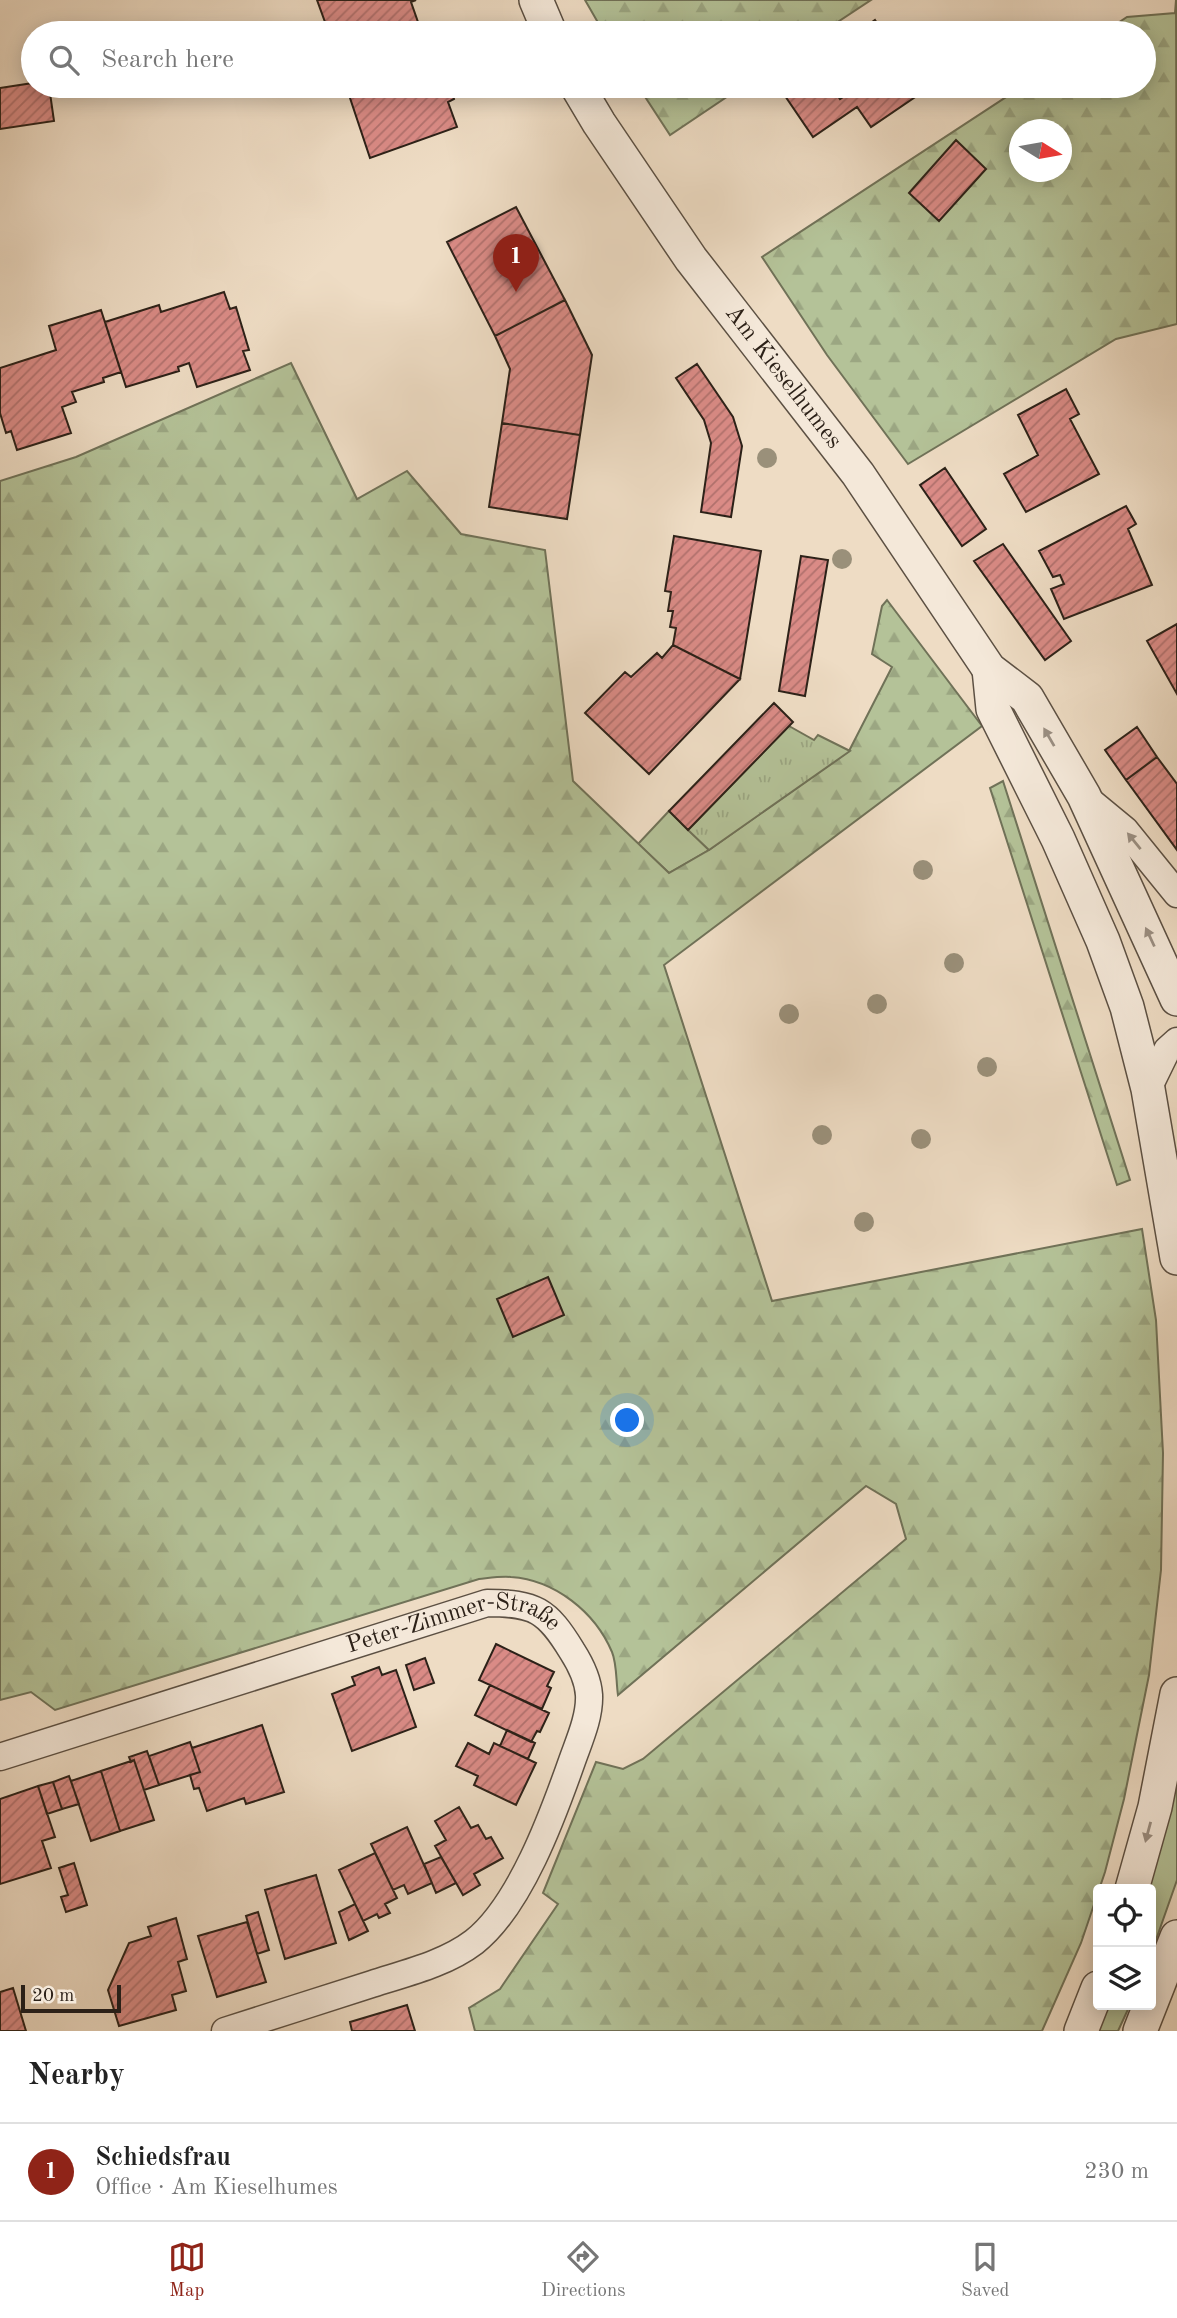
<!DOCTYPE html>
<html lang="en">
<head>
<meta charset="utf-8">
<style>
  :root { --surface:#fff; --page:#f2f2f2; --text:#222; --muted:#767676; --line:#e0e0e0; --accent:#8f2418 }
  body { margin:0; font-family:"Old Standard TT",serif; background:var(--page); color:var(--text) }
  .controls { position:absolute; right:21px; bottom:21px; display:grid; overflow:hidden; border-radius:7px; box-shadow:0 4px 18px #0003 }
  .controls button { width:63px; height:63px; display:grid; place-items:center; padding:0; border:0; border-bottom:2px solid var(--line); background:var(--surface); color:var(--text); font:35px sans-serif }
  .compass { position:absolute; left:1009px; top:119px; width:63px; height:63px; border-radius:50%; background:var(--surface); box-shadow:0 4px 18px #0003; rotate:101deg }
  .scale { position:absolute; left:21px; bottom:18px; width:100px; box-sizing:border-box; padding-left:7px; border:4px solid #2c2118; border-top:0; font-size:19px; line-height:24px; white-space:nowrap; color:#2c2118; -webkit-text-stroke:5px #f4e8d9; paint-order:stroke }
  .you { position:absolute; left:628px; top:1421px; width:24px; height:24px; margin:-18px; border:5px solid #fff; border-radius:50%; background:#1a73e8; box-shadow:0 0 0 10px #1a73e833 }
  .badge { display:grid; place-items:center; width:46px; height:46px; border-radius:50%; background:var(--accent); color:#fff; font-size:23px; font-weight:700 }
  .pin { position:absolute; translate:-50% -58px; filter:drop-shadow(0 2px 4px #0008) }
  .pin::after { content:''; position:absolute; top:37px; width:24px; height:21px; background:inherit; clip-path:polygon(0 0,100% 0,50% 100%) }
  .list { margin:0; padding:0; list-style:none }
  h2 { display:flex; justify-content:space-between; align-items:center; height:91px; margin:0; padding:0 28px; font-size:30px }
  h2 small { font-size:23px; font-weight:400; color:var(--muted) }
  .list li { display:grid; grid-template-columns:46px 1fr auto; gap:21px; align-items:center; box-sizing:border-box; height:98px; padding:0 28px; border-top:2px solid var(--line) }
  .list b { display:block; font-size:26px; white-space:nowrap }
  .list p { margin:0; font-size:23px; white-space:nowrap; color:var(--muted) }
  .list em { font-size:23px; font-style:normal; color:var(--muted) }
  .icon { flex:none; width:38px; height:38px; fill:none; stroke:currentColor; stroke-width:2; stroke-linecap:round; stroke-linejoin:round }
  .map { position:relative; flex:none; width:1177px; height:2031px; overflow:hidden }
  .search { position:absolute; background:var(--surface); box-shadow:0 4px 18px #0003; left:21px; right:21px; top:21px; height:77px; display:flex; align-items:center; gap:18px; box-sizing:border-box; padding:0 24px; border-radius:38px; color:var(--muted); font-size:26px }
  .sheet { height:189px; background:var(--surface) }
  nav { display:flex; justify-content:space-around; align-items:center; box-sizing:border-box; height:98px; border-top:2px solid var(--line); background:var(--surface); font-size:19px; color:var(--muted) }
  nav a { display:grid; justify-items:center; gap:4px }
  nav .on { color:var(--accent) }
  .map>svg:first-child { display:block }
  .grass { fill:#b4c298; stroke:#707258; stroke-width:2 }
  .forest { fill:url(#forest-firs); stroke:#707258; stroke-width:2; fill-rule:evenodd }
  .park { fill:url(#park-tufts); stroke:#707258; stroke-width:2 }
  .building { fill:url(#building-hatch); stroke:#2c2118; stroke-width:2 }
  .lines { fill:none; stroke-linecap:round; stroke-linejoin:round }
  .minor-casing { stroke:#5c5043; stroke-width:29 }
  .tertiary-casing { stroke:#5c5043; stroke-width:36 }
  .minor { stroke:#f4e8d9; stroke-width:26 }
  .tertiary { stroke:#f4e8d9; stroke-width:33 }
  .tree { fill:#9a907a }
  .oneway { fill:#9a8e82 }
  .labels { text-anchor:middle; dominant-baseline:central; stroke-width:5; stroke-linejoin:round; paint-order:stroke }
  .street-label { font-size:24px; fill:#2c2118; stroke:#f4e8d9 }
</style>
</head>
<body>
<div class="map">
<svg width="1177" height="2031" viewBox="0 0 1177 2031">
  <defs>
    <pattern id="forest-firs" width="22" height="20" patternUnits="userSpaceOnUse" patternTransform="scale(1.75)"><rect width="22" height="20" fill="#b4c298"/><path d="M5 1l3.5 6h-7zM16 11l3.5 6h-7z" fill="#9ba682"/></pattern>
    <pattern id="park-tufts" width="24" height="20" patternUnits="userSpaceOnUse" patternTransform="scale(1.75)"><rect width="24" height="20" fill="#b4c298"/><path d="M3 7l-1-3M5 7V3M7 7l1-3M15 17l-1-3M17 17v-4M19 17l1-3" fill="none" stroke="#9ba682"/></pattern>
    <pattern id="building-hatch" width="6" height="6" patternUnits="userSpaceOnUse" patternTransform="scale(1.75)"><rect width="6" height="6" fill="#da8b86"/><path d="M-1 1l2-2M0 6l6-6M5 7l2-2" fill="none" stroke="#b1716d"/></pattern>
  </defs>
  <rect width="100%" height="100%" fill="#eedcc4"/>
  <filter id="stains"><feTurbulence type="fractalNoise" baseFrequency=".00286" numOctaves="4"/><feColorMatrix values="0 0 0 0 .2 0 0 0 0 .09 0 0 0 0 .02 0 0 0 .5 -.17"/></filter>
  <radialGradient id="worn" r=".72"><stop offset=".6" stop-color="#630" stop-opacity="0"/><stop offset="1" stop-color="#630" stop-opacity=".3"/></radialGradient>
  <path class="grass" d="M669,811l40,39 -40,23 -31,-29z
    M1177,1770v110l-26,74v-65h-2z
    M1108,2005h22l-12,26h-20z"/>
  <path class="forest" d="M585,0h286l-50,33h-217z
    M1176,0l1,324 -61,15 -208,125 -81,-109 -65,-98 261,-171h121v-53h-41l24,-16 48,-4zM1020,130h42v42h-42z
    M638,86h105l-73,49z
    M291,363l66,136 50,-28 54,63 84,16 28,231 96,92 40,-23 140,-99 43,-84 -20,-13 10,-48 5,-6 95,126 -318,239 108,336 370,-72 14,91 7,133 -2,117 -12,105 -25,124 -19,73 -24,71 -39,88h-567l-6,-23 31,-19 58,-85 -15,-11 53,-131 27,7 20,-10 263,-220 -10,-35 -30,-18 -248,209c-2,-13 -1,-31 -6,-43 -17,-40 -57,-72 -101,-75 -10,-1 -22,1 -32,2l-424,131 -24,-18 -31,8v-1219l76,-24z
    M1003,781l127,399 -13,5 -127,-397z"/>
  <path class="park" d="M789,726l25,14 4,-5 32,16 -141,99 -21,-20z"/>
  <path class="building" d="M317,0h99l-5,2 8,23 -23,8h-67z
    M875,20l9,13h-27z
    M423,24l3,9h-30l23,-8z
    M33,83v3h16l5,35 -54,8v-41z
    M346,86h104l4,13 -6,3 9,25 -87,31z
    M782,86h33l5,6 11,-6 9,13 19,-13h61l4,5 -53,36 -14,-20 -44,30 -34,-50z
    M956,140l30,29 -47,52 -30,-28z
    M516,207l49,93 -70,36 -48,-94z
    M224,292l6,17 6,-2 13,43 -6,1 7,19 -53,17 -8,-24 -11,4 1,4 -53,16 -21,-65 54,-17 2,7z
    M565,300l27,55 -12,80 -78,-12 8,-54 -15,-33z
    M101,310l20,62 -18,6 1,4 -32,10 4,10 -14,5 9,26 -54,17 -6,-19 -5,2 -6,-20v-45l56,-18 -7,-24z
    M697,364l36,53 9,29 -11,71 -30,-5 10,-69 -7,-23 -28,-42z
    M1066,389l13,25 -9,5 29,55 -73,38 -22,-38 34,-19 -20,-40z
    M502,423l78,12 -13,84 -78,-12z
    M945,468l41,61 -24,17 -42,-61z
    M1126,506l10,18 -8,5 24,56 -88,34 -13,-30 13,-5 -4,-9 -7,2 -14,-26z
    M674,536l87,15 -21,128 -67,-34 3,-17 -6,-1 3,-16h-5l3,-19 -6,-1z
    M1003,544l68,97 -26,19 -71,-99z
    M801,556l27,4 -23,136 -26,-5z
    M1177,624v70l-30,-53z
    M673,645l67,34 -91,95 -64,-61 40,-41 6,5 26,-24 5,5z
    M774,703l19,19 -105,108 -19,-19z
    M1137,727l20,30 -31,23 -21,-30z
    M1157,757l20,27v66l-51,-70z
    M548,1277l16,38 -51,22 -16,-38z
    M496,1644l58,28 -7,14 4,2 -9,21 -63,-29z
    M425,1658l9,25 -20,7 -8,-25z
    M379,1667l3,8 14,-5 20,57 -64,24 -20,-57 23,-9 -3,-8z
    M490,1685l59,28 -9,19 -3,-1 -6,11 -56,-27z
    M262,1725l22,67 -38,12 -2,-6 -37,13 -8,-23 -5,1 -4,-14 10,-3 -8,-24z
    M507,1730l28,13 -7,16 -28,-13z
    M190,1742l10,30 -41,13 -10,-29z
    M468,1743l21,11 5,-11 42,20 -20,42 -42,-20 4,-9 -22,-10z
    M147,1751l12,34 -15,5 -10,-30 -3,2 -2,-5z
    M134,1760l20,60 -34,11 -19,-60z
    M101,1771l19,60 -29,10 -20,-60z
    M69,1776l10,28 -17,5 -9,-27z
    M53,1782l9,27 -15,5 -9,-28z
    M38,1786l17,51 -13,4 9,27 -51,16v-85z
    M459,1807l12,21 7,-3 8,14 5,-2 12,21 -29,16 6,11 -17,10 -28,-49 11,-6 -11,-19z
    M407,1827l25,56 -24,11 -4,-9 -11,5 -22,-46z
    M375,1853l22,45 -12,6 5,9 -11,5 -2,-4 -14,7 -24,-51z
    M441,1857l15,26 -20,10 -12,-29z
    M74,1863l13,42 -21,7 -5,-15 7,-2 -9,-27z
    M316,1875l20,68 -51,16 -20,-69z
    M355,1904l13,27 -19,9 -10,-28z
    M258,1912l11,38 -12,4 -11,-38z
    M176,1918l11,41 -9,3 8,29 -14,4 4,15 -57,16 -11,-36 21,-47 22,-7 -3,-9z
    M247,1922l19,60 -49,15 -19,-61z
    M13,1988l13,43h-26v-39z
    M407,2005l8,26h-63l-2,-9z"/>
  <g class="lines">
    <defs>
      <g id="minor">
        <path d="M1085,797l40,33 52,64"/>
        <path d="M1148,1089l19,-39 10,-9"/>
        <path id="s1" d="M0,1757l487,-154c48,0 60,7 85,48 9,14 16,28 17,44 1,22 -10,46 -17,66 -19,54 -52,145 -98,181 -29,22 -68,31 -102,42 -49,16 -98,31 -147,47"/>
      </g>
      <g id="tertiary">
        <path d="M536,0l14,33"/>
        <path id="s2" d="M577,86l22,37 92,136 167,215 131,195 38,29 57,98 93,203"/>
        <path d="M989,669l4,40 65,130 45,102 24,66 21,82 29,169"/>
        <path d="M1132,1889l23,-82 22,-113"/>
        <path d="M1081,2031l17,-43"/>
        <path d="M1140,2031l37,-94"/>
      </g>
    </defs>
    <use href="#minor" class="minor-casing"/>
    <use href="#tertiary" class="tertiary-casing"/>
    <use href="#minor" class="minor"/>
    <use href="#tertiary" class="tertiary"/>
  </g>
  <g class="tree">
    <circle cx="767" cy="458" r="10"/>
    <circle cx="842" cy="559" r="10"/>
    <circle cx="923" cy="870" r="10"/>
    <circle cx="954" cy="963" r="10"/>
    <circle cx="877" cy="1004" r="10"/>
    <circle cx="789" cy="1014" r="10"/>
    <circle cx="987" cy="1067" r="10"/>
    <circle cx="822" cy="1135" r="10"/>
    <circle cx="921" cy="1139" r="10"/>
    <circle cx="864" cy="1222" r="10"/>
  </g>
  <defs><path id="oneway-solid" d="M-6-.8H1V-3.2L6.5 0L1 3.2V.8H-6Z" transform="scale(1.75)"/></defs>
  <g class="oneway">
    <use href="#oneway-solid" transform="translate(1049 737) rotate(-120)"/>
    <use href="#oneway-solid" transform="translate(1134 841) rotate(-129)"/>
    <use href="#oneway-solid" transform="translate(1150 937) rotate(-115)"/>
    <use href="#oneway-solid" transform="translate(1148 1832) rotate(105)"/>
  </g>
  <g class="labels">
    <g class="street-label">
      <text stroke="none"><textPath href="#s2" startOffset="357">Am Kieselhumes</textPath></text>
      <text stroke="none"><textPath href="#s1" startOffset="476">Peter-Zimmer-Straße</textPath></text>
    </g>
  </g>
  <rect width="100%" height="100%" filter="url(#stains)"/>
  <rect width="100%" height="100%" fill="url(#worn)"/>
</svg>
<div class="controls">
<button><svg class="icon" aria-label="locate" viewBox="0 0 24 24"><circle cx="12" cy="12" r="6"/><path d="M12 2v4M12 18v4M2 12h4M18 12h4"/></svg></button>
<button><svg class="icon" aria-label="layers" viewBox="0 0 24 24"><path d="M12 4l9 5-9 5-9-5zM3 14l9 5 9-5"/></svg></button>
</div>
<svg class="compass" viewBox="-18 -18 36 36"><path d="M0-13l5 13h-10z" fill="#e53935"/><path d="M0 13l5-13h-10z" fill="#767676"/></svg>
<div class="scale">20 m</div>
<div class="you"></div>
<div class="pin badge" style="left:516px;top:292px">1</div>
<div class="search"><svg class="icon" aria-label="search" viewBox="0 0 24 24"><circle cx="10" cy="10" r="6"/><path d="M15 15l6 6"/></svg>Search here</div>
</div>
<section class="sheet">
<h2>Nearby<small></small></h2>
<ul class="list">
<li><span class="badge">1</span><div><b>Schiedsfrau</b><p>Office · Am Kieselhumes</p></div><em>230 m</em></li>
</ul>
</section>
<nav>
<a class="on"><svg class="icon" aria-label="map" viewBox="0 0 24 24"><path d="M3 6l6-2 6 2 6-2v14l-6 2-6-2-6 2zM9 4v14M15 6v14"/></svg>Map</a>
<a><svg class="icon" aria-label="directions" viewBox="0 0 24 24"><path d="M12 3l9 9-9 9-9-9zM9 14v-3h6M13 9l2 2-2 2"/></svg>Directions</a>
<a><svg class="icon" aria-label="saved" viewBox="0 0 24 24"><path d="M7 4h10v16l-5-4-5 4z"/></svg>Saved</a>
</nav>
</body>
</html>
